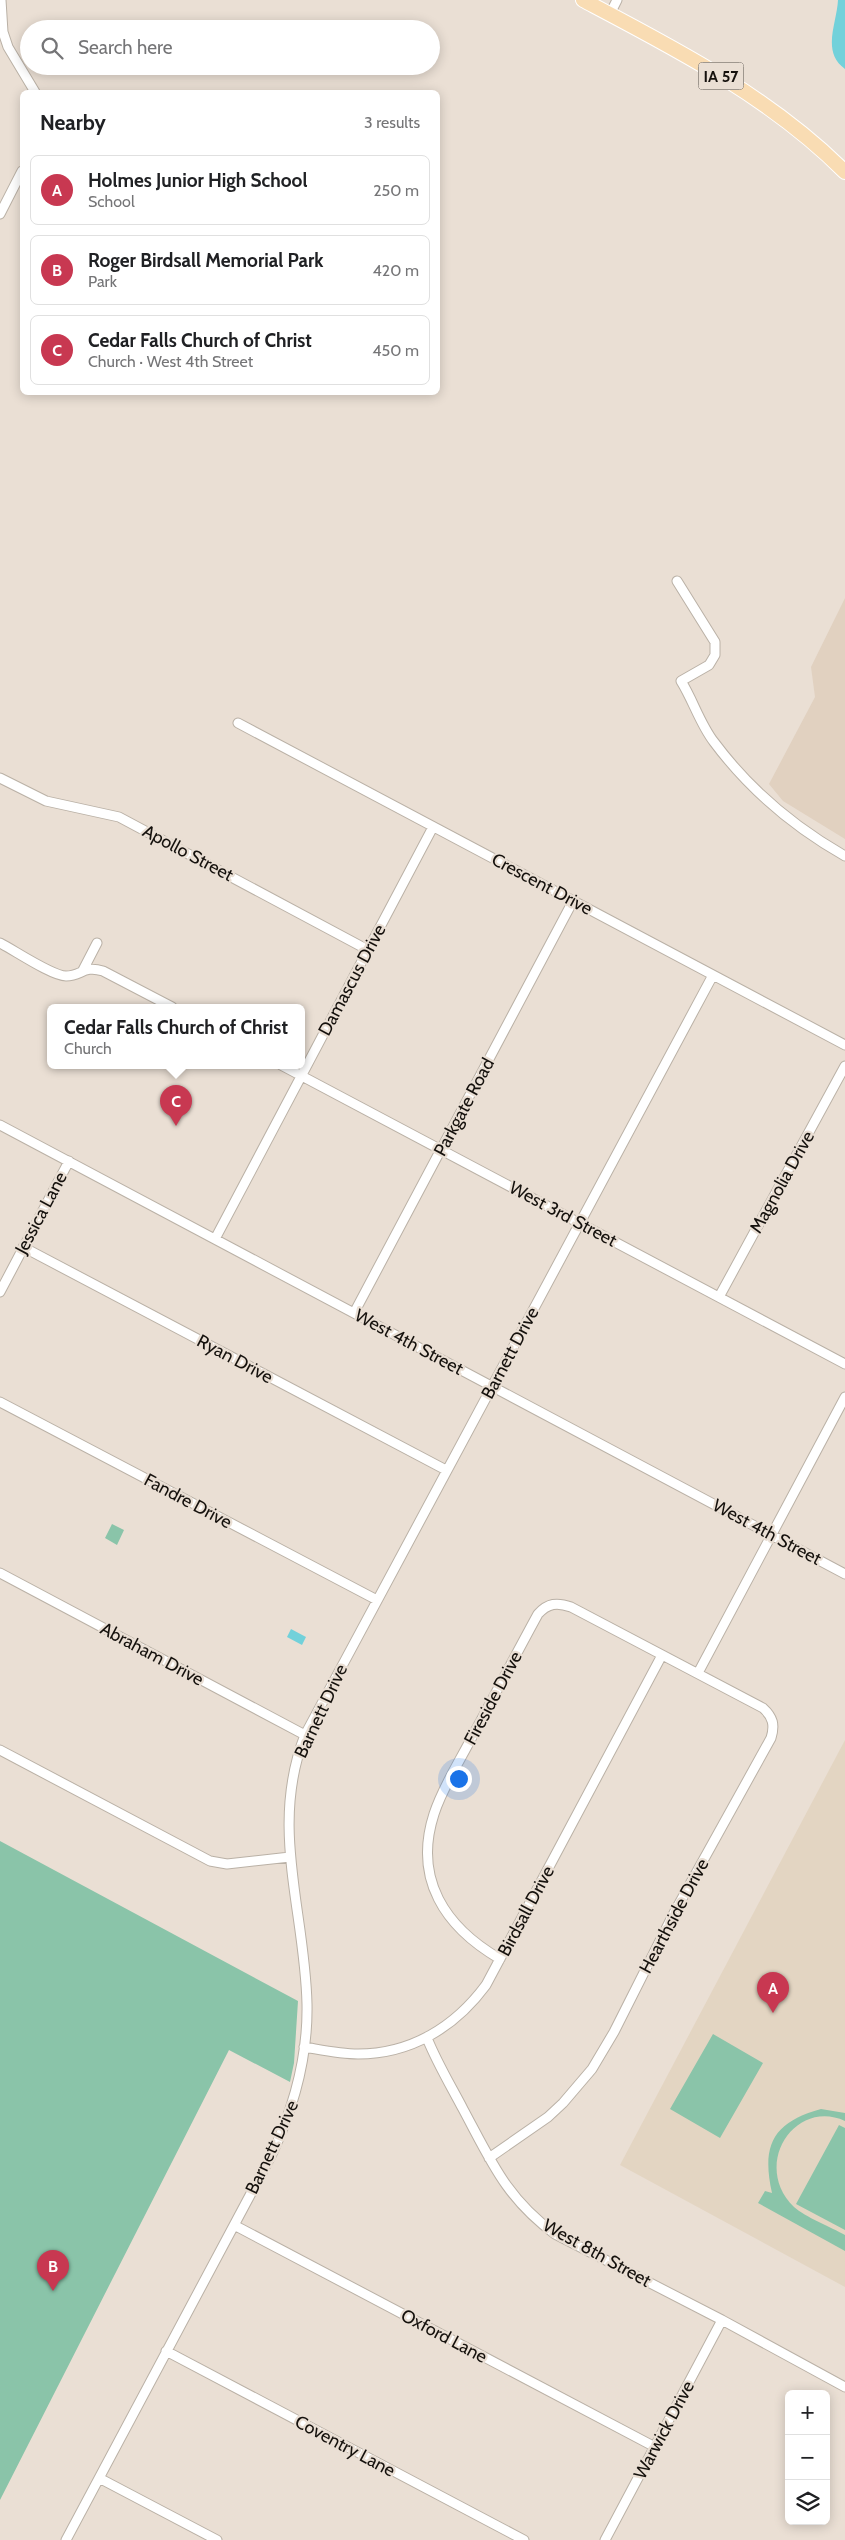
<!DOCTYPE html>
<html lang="en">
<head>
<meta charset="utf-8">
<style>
  :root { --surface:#fff; --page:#f2f2f2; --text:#202124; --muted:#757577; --line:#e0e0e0; --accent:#c83851 }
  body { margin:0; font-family:Cabin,sans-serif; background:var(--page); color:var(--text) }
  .controls { position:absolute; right:15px; bottom:15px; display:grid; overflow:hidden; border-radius:8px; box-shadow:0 2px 12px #0003 }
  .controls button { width:45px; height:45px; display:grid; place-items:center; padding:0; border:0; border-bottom:1px solid var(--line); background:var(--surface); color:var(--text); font:25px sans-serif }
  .you { position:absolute; left:458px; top:1778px; width:18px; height:18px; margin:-12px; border:4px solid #fff; border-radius:50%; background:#1a73e8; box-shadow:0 0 0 8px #1a73e833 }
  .badge { display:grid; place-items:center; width:32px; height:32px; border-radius:50%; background:var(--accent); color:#fff; font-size:16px; font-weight:700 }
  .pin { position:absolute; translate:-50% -41px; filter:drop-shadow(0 1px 2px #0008) }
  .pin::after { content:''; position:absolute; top:26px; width:18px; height:15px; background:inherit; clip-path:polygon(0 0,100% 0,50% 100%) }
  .popup { position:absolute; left:47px; top:1004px; width:258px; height:65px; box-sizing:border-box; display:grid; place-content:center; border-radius:8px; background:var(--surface); filter:drop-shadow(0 1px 4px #0005); font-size:16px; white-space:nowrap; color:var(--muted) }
  .popup b { font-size:19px; color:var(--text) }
  .popup::after { content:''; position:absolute; left:50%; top:100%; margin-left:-10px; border:10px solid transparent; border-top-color:var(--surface) }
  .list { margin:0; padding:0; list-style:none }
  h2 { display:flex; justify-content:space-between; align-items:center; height:65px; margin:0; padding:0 20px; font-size:21px }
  h2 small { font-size:16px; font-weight:400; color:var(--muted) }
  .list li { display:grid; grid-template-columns:32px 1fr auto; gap:15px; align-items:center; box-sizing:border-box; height:70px; margin:0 10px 10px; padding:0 10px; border:1px solid var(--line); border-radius:8px }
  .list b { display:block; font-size:19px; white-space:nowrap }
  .list p { margin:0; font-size:16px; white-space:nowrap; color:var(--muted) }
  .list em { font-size:16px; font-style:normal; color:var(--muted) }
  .icon { flex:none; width:28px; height:28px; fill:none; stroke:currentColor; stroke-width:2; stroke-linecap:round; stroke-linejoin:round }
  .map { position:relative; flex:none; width:845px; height:2540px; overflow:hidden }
  .search { position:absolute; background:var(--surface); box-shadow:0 2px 12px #0003; left:20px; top:20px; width:420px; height:55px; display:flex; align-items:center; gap:12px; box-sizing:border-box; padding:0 18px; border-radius:28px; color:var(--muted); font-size:19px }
  .panel { position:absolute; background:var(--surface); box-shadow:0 2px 12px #0003; left:20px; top:90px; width:420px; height:305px; border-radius:8px }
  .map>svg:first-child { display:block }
  .built { fill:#e1d1c0 }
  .education { fill:#e3d5c2 }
  .green { fill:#8ac4a9 }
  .water { fill:#72d1da }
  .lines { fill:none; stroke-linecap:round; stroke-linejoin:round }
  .minor-casing { stroke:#bab1a6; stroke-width:11 }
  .primary-casing { stroke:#fff; stroke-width:16 }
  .minor { stroke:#fff; stroke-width:9 }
  .primary { stroke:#f9dcb3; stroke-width:14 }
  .labels { text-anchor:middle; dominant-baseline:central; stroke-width:4.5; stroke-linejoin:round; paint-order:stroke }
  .shield { fill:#eadfd4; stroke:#554f49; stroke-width:1 }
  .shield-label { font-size:16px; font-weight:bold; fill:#15110d }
  .street-label { font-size:18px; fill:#15110d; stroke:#eadfd4 }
</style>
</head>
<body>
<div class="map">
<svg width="845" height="2540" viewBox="0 0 845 2540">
  <rect width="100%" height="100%" fill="#eadfd4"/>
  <path class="built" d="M845,598v241l-62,-38 -14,-17 46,-87 -4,-30z"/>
  <path class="education" d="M845,1740v547l-225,-122z"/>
  <path class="green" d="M112,1524l12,6 -7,15 -12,-7z
    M0,1841l298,160 -4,62 -4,19 -61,-32 -229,450z
    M713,2034l50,29 -43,75 -50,-29z
    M821,2109l24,4v8c-50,-23 -94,44 -51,86 11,10 37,20 51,28v16l-87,-48 7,-12 7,2c-11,-49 2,-71 49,-84z
    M839,2125l6,3v102l-49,-26z"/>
  <path class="water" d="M838,0h7v69c-24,-17 -8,-46 -7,-69z
    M291,1629l15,8 -4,8 -15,-8z"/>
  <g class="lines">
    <defs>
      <path id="minor" d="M1,0l2,32 5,15 27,45
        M610,14l7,-14
        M0,214l22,-43
        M677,581l38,61v13l-6,10 -28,16c12,19 19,43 33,61 35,47 80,85 131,114
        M238,723l607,322
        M0,778l46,23 73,16 249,133
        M0,943c14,7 52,33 66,33 16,0 17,-11 37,-5l69,36
        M83,970l14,-27
        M281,1065l564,299
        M0,1125l845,449
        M215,1239l218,-412
        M23,1247l423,223
        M0,1292l69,-131
        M719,1297l126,-231
        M354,1313l219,-412
        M0,1402l377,198
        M0,1573l305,162
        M698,1673l147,-276
        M0,1750l210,111 17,3 63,-7
        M427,2038c10,25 24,48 36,71 28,52 43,89 92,125l167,86 123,67
        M304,2047c18,3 36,7 54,7 53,0 97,-27 128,-69l176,-330
        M489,2158l59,-41 15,-14 29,-34 22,-37 60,-119 97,-175c4,-13 2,-21 -8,-30l-192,-101c-14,-5 -23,-4 -33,7 -22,40 -43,81 -65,121 -13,26 -30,51 -39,79 -21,65 11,113 66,145
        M234,2225l421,222
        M166,2351l358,189
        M99,2478l118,62
        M66,2540l206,-386c22,-47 36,-97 35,-150 -2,-93 -38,-177 -2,-269l408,-760
        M605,2540l117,-220"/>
      <path id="primary" d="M583,0c93,49 187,97 262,172"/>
    </defs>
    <use href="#minor" class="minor-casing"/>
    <use href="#primary" class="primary-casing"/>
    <use href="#minor" class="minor"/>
    <use href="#primary" class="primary"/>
  </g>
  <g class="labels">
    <rect class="shield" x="698.5" y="62.5" width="45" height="27" rx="4"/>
    <g class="shield-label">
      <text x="721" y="76">IA 57</text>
    </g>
    <g class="street-label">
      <text transform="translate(188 853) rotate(28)">Apollo Street</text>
      <text transform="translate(542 884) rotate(28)">Crescent Drive</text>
      <text transform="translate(352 980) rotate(-62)">Damascus Drive</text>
      <text transform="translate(464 1107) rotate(-62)">Parkgate Road</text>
      <text transform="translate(782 1182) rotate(-61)">Magnolia Drive</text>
      <text transform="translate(41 1213) rotate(-62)">Jessica Lane</text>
      <text transform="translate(563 1214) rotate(28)">West 3rd Street</text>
      <text transform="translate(409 1342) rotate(28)">West 4th Street</text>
      <text transform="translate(510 1353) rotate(-62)">Barnett Drive</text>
      <text transform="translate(235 1359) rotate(28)">Ryan Drive</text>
      <text transform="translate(188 1501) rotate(28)">Fandre Drive</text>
      <text transform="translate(767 1532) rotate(28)">West 4th Street</text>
      <text transform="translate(152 1654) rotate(28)">Abraham Drive</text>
      <text transform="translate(493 1698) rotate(-62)">Fireside Drive</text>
      <text transform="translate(321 1711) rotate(-65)">Barnett Drive</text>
      <text transform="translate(526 1911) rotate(-62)">Birdsall Drive</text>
      <text transform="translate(674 1916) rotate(-62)">Hearthside Drive</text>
      <text transform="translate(272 2147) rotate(-65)">Barnett Drive</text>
      <text transform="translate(597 2253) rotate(29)">West 8th Street</text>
      <text transform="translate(444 2336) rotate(28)">Oxford Lane</text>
      <text transform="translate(664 2430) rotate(-62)">Warwick Drive</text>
      <text transform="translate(345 2446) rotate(28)">Coventry Lane</text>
    </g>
  </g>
</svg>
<div class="controls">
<button>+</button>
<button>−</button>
<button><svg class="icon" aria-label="layers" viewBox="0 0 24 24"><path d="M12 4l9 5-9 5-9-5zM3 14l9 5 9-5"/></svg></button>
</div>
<div class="you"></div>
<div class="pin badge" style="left:773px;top:2013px">A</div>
<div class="pin badge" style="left:53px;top:2291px">B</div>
<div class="pin badge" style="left:176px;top:1126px">C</div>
<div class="popup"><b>Cedar Falls Church of Christ</b>Church</div>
<div class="search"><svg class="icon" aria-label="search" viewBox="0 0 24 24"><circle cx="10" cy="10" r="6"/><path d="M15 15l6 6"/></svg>Search here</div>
<section class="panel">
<h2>Nearby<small>3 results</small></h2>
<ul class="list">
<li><span class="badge">A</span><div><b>Holmes Junior High School</b><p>School</p></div><em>250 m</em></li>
<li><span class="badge">B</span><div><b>Roger Birdsall Memorial Park</b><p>Park</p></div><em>420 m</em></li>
<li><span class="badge">C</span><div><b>Cedar Falls Church of Christ</b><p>Church · West 4th Street</p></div><em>450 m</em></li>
</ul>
</section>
</div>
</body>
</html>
